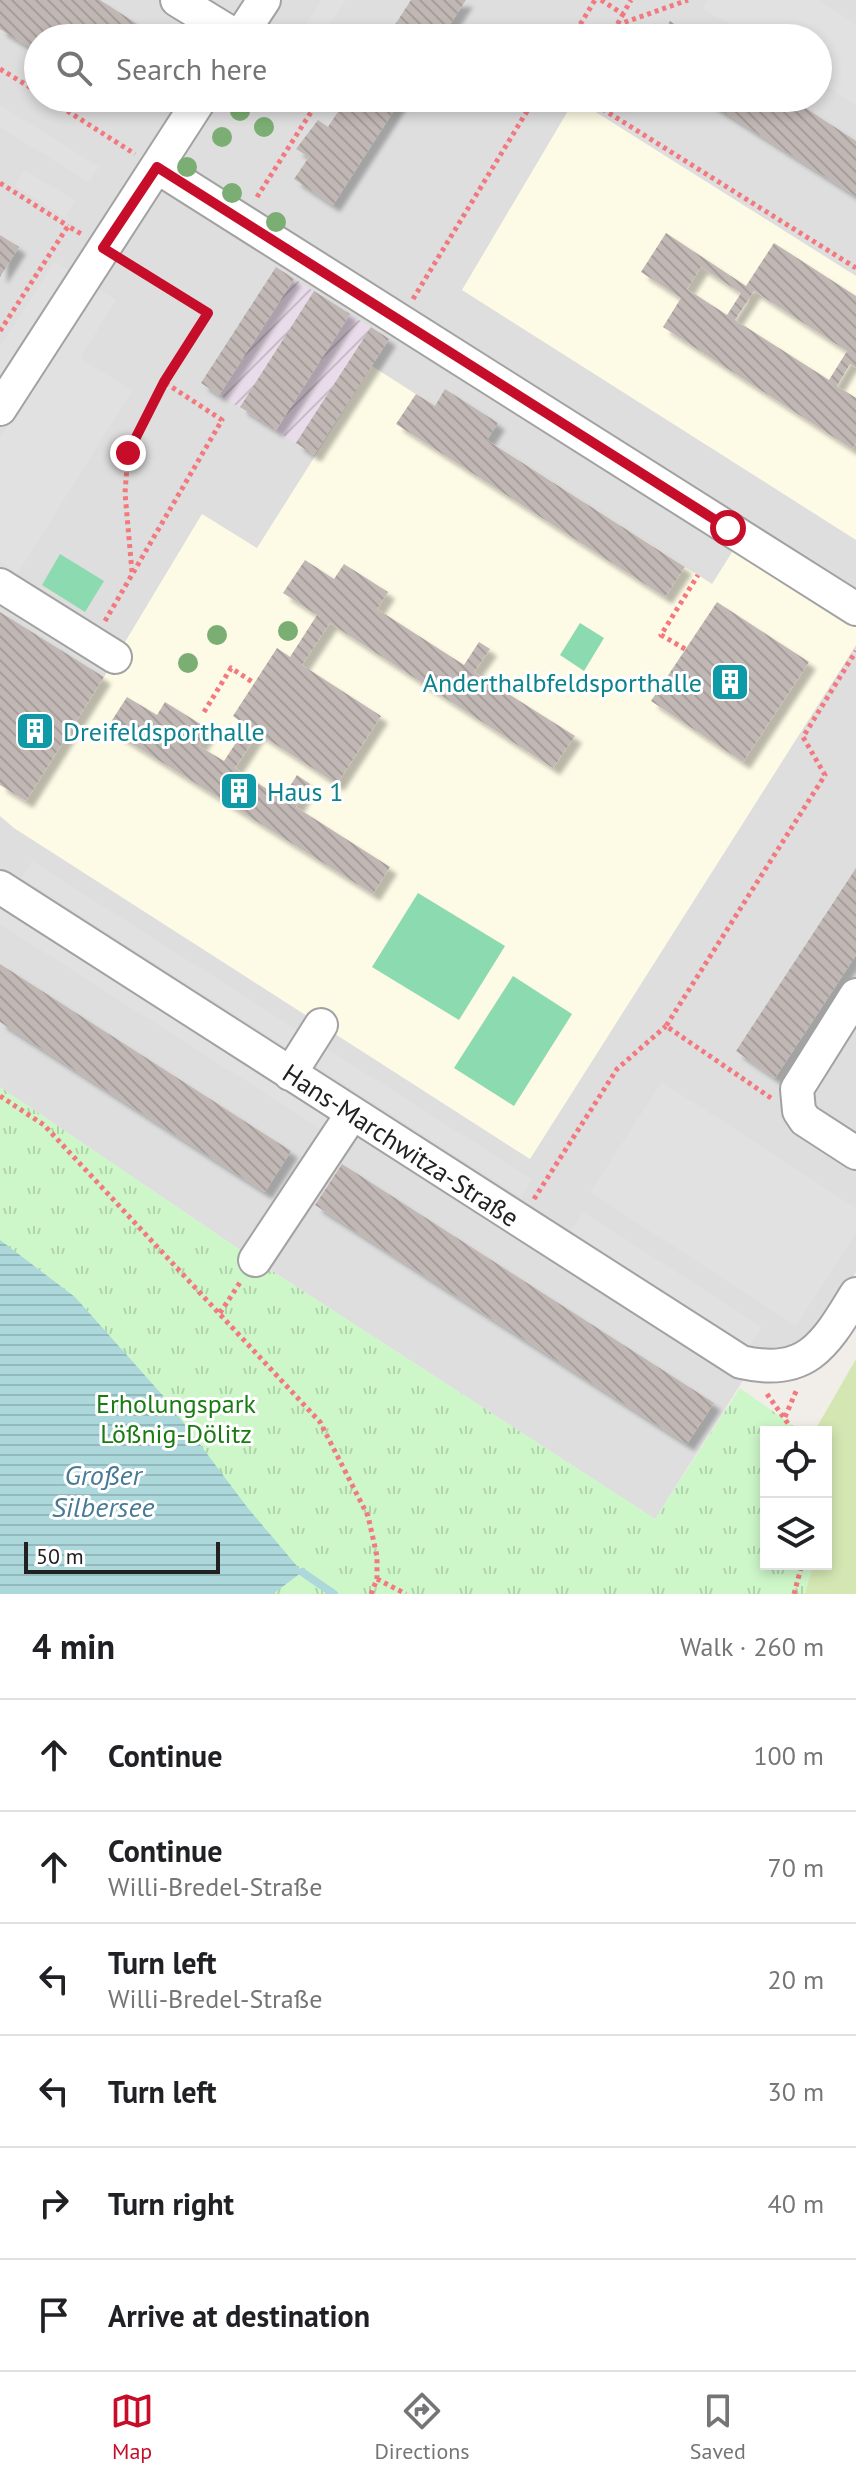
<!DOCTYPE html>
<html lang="en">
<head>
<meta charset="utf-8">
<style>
  :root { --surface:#fff; --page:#f2f2f2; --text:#202124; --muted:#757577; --line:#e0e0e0; --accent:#c60d29 }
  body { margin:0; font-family:"PT Sans",sans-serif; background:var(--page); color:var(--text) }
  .controls { position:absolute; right:24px; bottom:24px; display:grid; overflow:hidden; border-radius:0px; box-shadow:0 4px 12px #0003 }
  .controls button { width:72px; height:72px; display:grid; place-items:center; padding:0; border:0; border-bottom:2px solid var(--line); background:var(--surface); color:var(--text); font:40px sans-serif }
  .scale { position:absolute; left:24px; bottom:20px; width:196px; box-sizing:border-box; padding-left:8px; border:4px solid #212121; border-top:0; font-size:22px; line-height:28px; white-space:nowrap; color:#212121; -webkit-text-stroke:6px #fff; paint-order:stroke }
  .stop { position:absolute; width:24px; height:24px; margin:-18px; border:6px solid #c60d29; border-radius:50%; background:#fff }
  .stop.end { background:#c60d29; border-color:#fff; box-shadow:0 2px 8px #0008 }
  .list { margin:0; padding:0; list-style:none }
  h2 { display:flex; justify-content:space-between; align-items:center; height:104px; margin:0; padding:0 32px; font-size:34px }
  h2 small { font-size:26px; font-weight:400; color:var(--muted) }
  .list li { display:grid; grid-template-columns:52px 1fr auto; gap:24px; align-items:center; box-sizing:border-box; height:112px; padding:0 32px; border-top:2px solid var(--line) }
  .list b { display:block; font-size:30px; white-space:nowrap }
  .list p { margin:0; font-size:26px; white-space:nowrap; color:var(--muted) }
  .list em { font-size:26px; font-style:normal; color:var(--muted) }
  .icon { flex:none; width:44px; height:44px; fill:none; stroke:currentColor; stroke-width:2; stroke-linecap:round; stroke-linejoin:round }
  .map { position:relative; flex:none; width:856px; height:1594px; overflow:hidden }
  .search { position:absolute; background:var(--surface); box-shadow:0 4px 12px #0003; left:24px; right:24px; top:24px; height:88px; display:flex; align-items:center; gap:20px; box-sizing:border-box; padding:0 28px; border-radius:44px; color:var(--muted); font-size:30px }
  .sheet { height:776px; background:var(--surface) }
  nav { display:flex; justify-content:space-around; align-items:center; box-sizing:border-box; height:112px; border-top:2px solid var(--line); background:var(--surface); font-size:22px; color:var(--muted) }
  nav a { display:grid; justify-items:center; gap:4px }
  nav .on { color:var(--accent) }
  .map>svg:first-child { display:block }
  .residential { fill:#dfdede; fill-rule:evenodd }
  .industrial { fill:url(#industrial-furrows) }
  .education { fill:#fdfae5 }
  .park { fill:url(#park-tufts) }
  .garden { fill:#d4e7b2 }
  .pitch { fill:#8cdab0 }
  .parking { fill:#e1e1e1 }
  .water { fill:url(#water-rules) }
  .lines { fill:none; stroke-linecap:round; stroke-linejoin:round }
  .stream { stroke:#acd8db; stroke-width:8 }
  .building { fill:url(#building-back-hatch); fill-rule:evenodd; filter:url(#shadow) }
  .minor-casing { stroke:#a2a2a2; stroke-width:36 }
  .path { stroke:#f2797e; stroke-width:5; stroke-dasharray:4 4; stroke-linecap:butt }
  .minor { stroke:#fff; stroke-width:32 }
  .tree { fill:#7bae73 }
  .route { stroke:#c60d29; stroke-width:10 }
  .labels { text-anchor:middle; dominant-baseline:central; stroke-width:6; stroke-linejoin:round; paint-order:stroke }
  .culture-label { font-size:26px; fill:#0d838f; stroke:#fff; text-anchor:start }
  .street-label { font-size:26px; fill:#212121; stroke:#fff }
  .park-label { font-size:26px; fill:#1a7b13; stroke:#fff }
  .water-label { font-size:28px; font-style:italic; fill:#487a95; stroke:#fff }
</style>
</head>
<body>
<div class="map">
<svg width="856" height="1594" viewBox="0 0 856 1594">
  <defs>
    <pattern id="industrial-furrows" width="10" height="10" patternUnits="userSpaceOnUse" patternTransform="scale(2)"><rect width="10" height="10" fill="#e9dbe9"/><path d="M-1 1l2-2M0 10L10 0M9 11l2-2" fill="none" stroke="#c8bcc8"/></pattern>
    <pattern id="park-tufts" width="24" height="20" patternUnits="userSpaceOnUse" patternTransform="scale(2)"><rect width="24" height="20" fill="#cdf7c9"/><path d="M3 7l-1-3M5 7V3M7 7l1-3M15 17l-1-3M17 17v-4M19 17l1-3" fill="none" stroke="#b0d3ac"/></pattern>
    <pattern id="water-rules" width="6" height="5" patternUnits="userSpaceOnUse" patternTransform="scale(2)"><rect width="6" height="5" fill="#acd8db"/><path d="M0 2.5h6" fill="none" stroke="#94b9bc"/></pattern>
    <pattern id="building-back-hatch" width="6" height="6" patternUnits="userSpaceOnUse" patternTransform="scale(2)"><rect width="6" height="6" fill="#c1b8b5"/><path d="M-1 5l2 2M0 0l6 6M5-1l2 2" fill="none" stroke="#a69e9b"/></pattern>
    <filter id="shadow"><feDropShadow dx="7" dy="7" stdDeviation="2" flood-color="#0004"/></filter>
  </defs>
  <rect width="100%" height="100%" fill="#f1ede8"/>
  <path class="residential" d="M0,0h856v1272l-36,57 -27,21 -32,2 -106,167 -400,-259 -255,-173zM38,38h780v60h-780z"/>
  <path class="industrial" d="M276,267l113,72 -75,116 -113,-72z"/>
  <path class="education" d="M575,99l281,177v264l-394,-250z
    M372,366l340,218 24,-38 120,75v24l-326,514 -516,-331 -14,-12v-204l104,65 98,-163 55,34z"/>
  <path class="park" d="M0,1087l255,173 400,259 85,-131 62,44h-36v132h47l-8,30h-805z"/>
  <path class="garden" d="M856,1359v235h-51l8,-30h13v-132h-12z"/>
  <path class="pitch" d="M60,554l44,27 -19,31 -43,-27z
    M580,623l24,15 -20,33 -24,-16z
    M418,893l87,53 -46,74 -87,-53z
    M513,976l59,38 -58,92 -60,-38z"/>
  <path class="parking" d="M322,0h24l-24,37 -17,-11z
    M708,0h111l37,24v81l-38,-24v-43h-67l-48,-30z
    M0,105l99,62 -10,15 -89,-55z
    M25,170l50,31 -10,16 -50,-31z
    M55,261l15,10 -70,109v-33z
    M94,286l22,14 -36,58 52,33 -114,182 -18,-12v-123z
    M32,861l500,318 -11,18 -499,-319z
    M0,899l332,213 -11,17 -321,-205z
    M662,1082l194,126v25l-60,93 -206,-134z
    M583,1212l179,115 -13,20 -179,-115z"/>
  <path class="water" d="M0,1240l75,57 90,101 82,109 55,65 -29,22h-273z"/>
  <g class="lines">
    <path class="stream" d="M302,1572l32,22"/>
  </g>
  <path class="building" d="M0,0h100l59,38h-111l-7,-5 -10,15 -31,-19z
    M411,0h55l-25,38h-70l5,-8 11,7z
    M670,21l26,17h-37z
    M347,98h55l-69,107 -39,-26 15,-22 -13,-8 22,-29 10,7z
    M702,98h88l66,43v55z
    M666,233l80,53 28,-43 82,53v72l-6,-4 -13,22 19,12v45l-4,6 -189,-122 18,-29 -40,-26zM701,267l40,26 -14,22 -40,-26zM754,291l93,60 -18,29 -94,-60z
    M0,235l19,12 -19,30z
    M276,267l18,12 -75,116 -18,-12z
    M314,291l36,23 -74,116 -36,-23z
    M371,327l18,12 -75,116 -18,-12z
    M445,389l53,34 -11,17 198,127 -20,30 -269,-173 20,-30 19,12z
    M305,560l29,19 10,-15 44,28 -11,17 87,56 15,-23 11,7 -16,23 101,64 -22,32 -223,-145 -28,42 79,51 -44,68 -79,-51 -23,35 47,31 15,-24 13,9 -14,23 94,60 -17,27 -266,-166 20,-31 30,18 8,-13 45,28 -11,16 25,15 23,-35 -14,-10 44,-68 13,9 27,-42 -34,-22z
    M717,602l92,60 -66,100 -92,-61z
    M0,612l104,65 -78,124 -26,-16z
    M856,868v87l-81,123 -39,-27z
    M0,964l291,187 -26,41 -265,-170z
    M342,1164l372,239 -27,41 -372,-239z"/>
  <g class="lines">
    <defs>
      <path id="minor" d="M177,0l62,38
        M239,38l25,-38
        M157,167l699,442
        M0,409l201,-311
        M0,585l115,72
        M0,887l741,475c66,15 84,-17 115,-68
        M856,995l-59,94 2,22 6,9 51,33
        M290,1074l31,-49
        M255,1260l97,-146"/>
    </defs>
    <use href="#minor" class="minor-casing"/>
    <path class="path" d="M601,0l22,14 8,-14
      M617,25l71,-25
      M572,38l23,-38
      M610,38l13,-24
      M0,69l38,23
      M47,98l88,56
      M592,98l1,5 263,165
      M0,183l68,43
      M257,197l63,-99
      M413,299l122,-201
      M0,331l68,-105 15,9
      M132,572l-7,-79 3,-40 36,-71
      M105,621l117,-201 -58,-38 44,-69 -83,-52
      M685,649l-24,-14 37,-60
      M204,712l27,-44 23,15
      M0,1096l44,29 276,297 48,94 9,40v23l-6,15
      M771,1098l-105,-72 159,-251 -22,-38 53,-86
      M534,1199l83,-130 49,-43
      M220,1313l21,-32
      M767,1394l27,38
      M785,1417l12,-28
      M377,1579l29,15
      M794,1594l8,-30"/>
    <use href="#minor" class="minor"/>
  </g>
  <g class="tree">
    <circle cx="240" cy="111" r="10"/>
    <circle cx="264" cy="127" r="10"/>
    <circle cx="222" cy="137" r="10"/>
    <circle cx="187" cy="167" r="10"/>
    <circle cx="232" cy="193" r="10"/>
    <circle cx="276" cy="222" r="10"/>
    <circle cx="288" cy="631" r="10"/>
    <circle cx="217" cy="635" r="10"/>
    <circle cx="188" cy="663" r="10"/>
  </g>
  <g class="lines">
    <path class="route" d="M128,453l36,-71 44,-69 -105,-65 54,-81 571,361"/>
  </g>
  <defs>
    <symbol id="building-square" viewBox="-11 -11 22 22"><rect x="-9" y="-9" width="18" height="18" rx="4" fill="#0f9aa8" stroke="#fff"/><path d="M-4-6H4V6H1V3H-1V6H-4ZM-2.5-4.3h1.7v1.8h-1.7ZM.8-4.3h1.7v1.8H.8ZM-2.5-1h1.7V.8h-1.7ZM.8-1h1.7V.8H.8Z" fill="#fff"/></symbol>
  </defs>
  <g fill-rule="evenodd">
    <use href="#building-square" x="708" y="660" width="44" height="44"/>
    <use href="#building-square" x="13" y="709" width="44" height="44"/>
    <use href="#building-square" x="217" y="769" width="44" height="44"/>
  </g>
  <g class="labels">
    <g class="culture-label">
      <text x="702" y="682" text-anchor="end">Anderthalbfeldsporthalle</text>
      <text x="63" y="731">Dreifeldsporthalle</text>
      <text x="267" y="791">Haus 1</text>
    </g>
    <g class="street-label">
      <text transform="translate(401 1145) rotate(33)">Hans-Marchwitza-Straße</text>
    </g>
    <g class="park-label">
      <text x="176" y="1403">Erholungspark<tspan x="176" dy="30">Lößnig-Dölitz</tspan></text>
    </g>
    <g class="water-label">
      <text x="103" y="1474">Großer<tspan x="103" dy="32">Silbersee</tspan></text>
    </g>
  </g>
</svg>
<div class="controls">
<button><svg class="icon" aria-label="locate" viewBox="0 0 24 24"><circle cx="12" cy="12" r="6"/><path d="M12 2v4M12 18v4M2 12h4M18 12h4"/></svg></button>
<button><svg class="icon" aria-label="layers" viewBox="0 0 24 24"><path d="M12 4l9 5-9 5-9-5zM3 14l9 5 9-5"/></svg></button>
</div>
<div class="scale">50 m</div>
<div class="stop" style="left:728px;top:528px"></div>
<div class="stop end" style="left:128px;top:453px"></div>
<div class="search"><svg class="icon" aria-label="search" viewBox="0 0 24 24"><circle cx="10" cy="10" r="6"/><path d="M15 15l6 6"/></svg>Search here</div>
</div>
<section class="sheet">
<h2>4 min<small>Walk · 260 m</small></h2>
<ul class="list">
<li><svg class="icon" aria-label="ahead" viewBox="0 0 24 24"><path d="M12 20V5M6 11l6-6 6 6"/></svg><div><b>Continue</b></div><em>100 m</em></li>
<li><svg class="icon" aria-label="ahead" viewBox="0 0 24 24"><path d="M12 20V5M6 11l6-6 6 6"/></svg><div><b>Continue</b><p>Willi-Bredel-Straße</p></div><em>70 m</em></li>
<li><svg class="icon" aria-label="left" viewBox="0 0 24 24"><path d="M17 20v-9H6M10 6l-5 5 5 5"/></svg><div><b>Turn left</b><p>Willi-Bredel-Straße</p></div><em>20 m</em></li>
<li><svg class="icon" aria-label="left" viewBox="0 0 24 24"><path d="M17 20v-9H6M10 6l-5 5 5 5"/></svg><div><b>Turn left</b></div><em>30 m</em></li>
<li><svg class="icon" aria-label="right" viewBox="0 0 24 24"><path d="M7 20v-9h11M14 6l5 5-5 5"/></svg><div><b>Turn right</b></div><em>40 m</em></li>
<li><svg class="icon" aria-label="arrive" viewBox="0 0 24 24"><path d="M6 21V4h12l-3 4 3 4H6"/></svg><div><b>Arrive at destination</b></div></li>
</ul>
</section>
<nav>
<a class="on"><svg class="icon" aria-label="map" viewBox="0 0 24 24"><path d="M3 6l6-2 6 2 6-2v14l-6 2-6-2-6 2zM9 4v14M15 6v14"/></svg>Map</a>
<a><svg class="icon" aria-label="directions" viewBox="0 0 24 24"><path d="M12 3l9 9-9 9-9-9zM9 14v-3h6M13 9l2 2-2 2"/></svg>Directions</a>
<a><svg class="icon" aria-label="saved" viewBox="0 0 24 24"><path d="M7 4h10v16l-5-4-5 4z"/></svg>Saved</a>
</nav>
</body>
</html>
